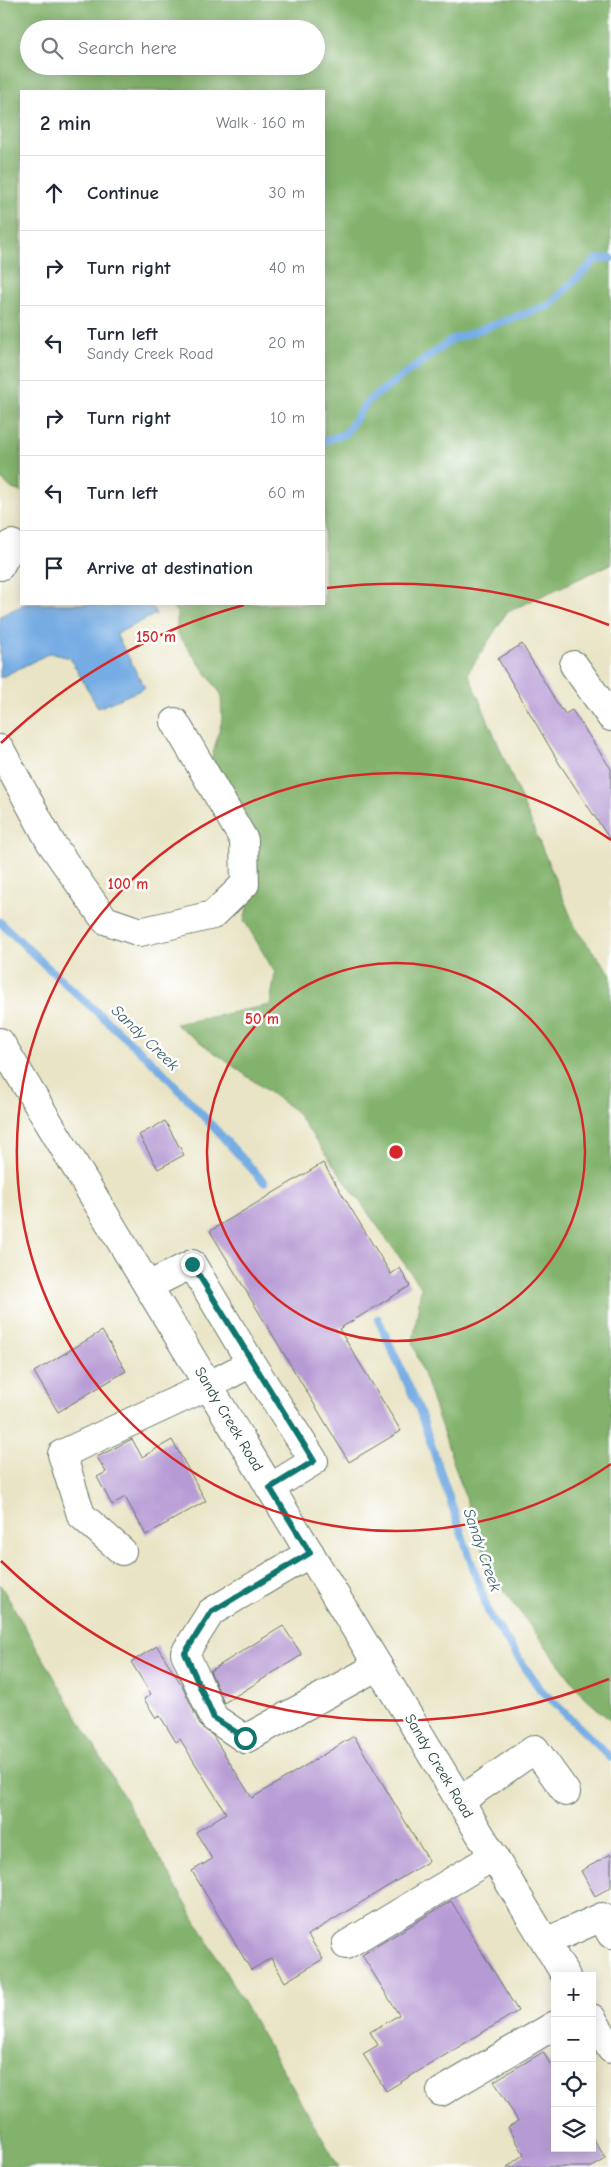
<!DOCTYPE html>
<html lang="en">
<head>
<meta charset="utf-8">
<style>
  :root { --surface:#fff; --page:#f2f2f3; --text:#1f2937; --muted:#747a83; --line:#e0e1e3 }
  body { margin:0; font-family:"Comic Neue",sans-serif; background:var(--page); color:var(--text) }
  .controls { position:absolute; right:15px; bottom:15px; display:grid; overflow:hidden; border-radius:0px; box-shadow:0 2px 12px #0003 }
  .controls button { width:45px; height:45px; display:grid; place-items:center; padding:0; border:0; border-bottom:1px solid var(--line); background:var(--surface); color:var(--text); font:25px sans-serif }
  .stop { position:absolute; width:15px; height:15px; margin:-11px; border:4px solid #0f766e; border-radius:50%; background:#fff }
  .stop.end { background:#0f766e; border-color:#fff; box-shadow:0 1px 5px #0008 }
  .list { margin:0; padding:0; list-style:none }
  h2 { display:flex; justify-content:space-between; align-items:center; height:65px; margin:0; padding:0 20px; font-size:21px }
  h2 small { font-size:16px; font-weight:400; color:var(--muted) }
  .list li { display:grid; grid-template-columns:32px 1fr auto; gap:15px; align-items:center; box-sizing:border-box; height:75px; padding:0 20px; border-top:1px solid var(--line) }
  .list b { display:block; font-size:19px; white-space:nowrap }
  .list p { margin:0; font-size:16px; white-space:nowrap; color:var(--muted) }
  .list em { font-size:16px; font-style:normal; color:var(--muted) }
  .icon { flex:none; width:28px; height:28px; fill:none; stroke:currentColor; stroke-width:2; stroke-linecap:round; stroke-linejoin:round }
  .map { position:relative; flex:none; width:611px; height:2167px; overflow:hidden }
  .search { position:absolute; background:var(--surface); box-shadow:0 2px 12px #0003; left:20px; top:20px; width:305px; height:55px; display:flex; align-items:center; gap:12px; box-sizing:border-box; padding:0 18px; border-radius:28px; color:var(--muted); font-size:19px }
  .panel { position:absolute; background:var(--surface); box-shadow:0 2px 12px #0003; left:20px; top:90px; width:305px; height:515px; border-radius:0px }
  .map>svg:first-child { display:block }
  .forest { fill:#82b26c; stroke:#507850; fill-rule:evenodd }
  .water { fill:#74ace3; stroke:#4a748c }
  .lines { fill:none; stroke-linecap:round; stroke-linejoin:round }
  .stream { stroke:#74ace3; stroke-width:8 }
  .building { fill:#b69ad4 }
  .minor-casing { stroke:#667767; stroke-width:30 }
  .major-casing { stroke:#667767; stroke-width:30 }
  .minor { stroke:#fff; stroke-width:28 }
  .major { stroke:#fff; stroke-width:28 }
  .route { stroke:#0f766e; stroke-width:6 }
  .ring { fill:none; stroke:#d62828; stroke-width:2.5 }
  .labels { text-anchor:middle; dominant-baseline:central; stroke-width:5; stroke-linejoin:round; paint-order:stroke }
  .street-label { font-size:15px; fill:#1f3d34; stroke:#fff }
  .water-label { font-size:16px; font-style:italic; fill:#395e69; stroke:#fff }
  .centre { fill:#d62828; stroke:#fff; stroke-width:2.5 }
  .ring-label { font-size:15px; text-anchor:middle; font-weight:bold; fill:#d62828; stroke:#fff; stroke-width:5; stroke-linejoin:round; paint-order:stroke }
</style>
</head>
<body>
<div class="map">
<svg width="611" height="2167" viewBox="0 0 611 2167">
  <rect width="100%" height="100%" fill="#fff"/>
  <filter id="ink" filterUnits="userSpaceOnUse"><feTurbulence type="fractalNoise" baseFrequency=".02" numOctaves="2"/><feDisplacementMap in="SourceGraphic" scale="10" xChannelSelector="R" yChannelSelector="G"/><feConvolveMatrix kernelMatrix="1 2 1 2 8 2 1 2 1" color-interpolation-filters="sRGB"/></filter>
  <filter id="wash" filterUnits="userSpaceOnUse"><feTurbulence type="fractalNoise" baseFrequency=".0096" numOctaves="4" result="noise"/><feDisplacementMap in="SourceGraphic" scale="20" xChannelSelector="R" yChannelSelector="G"/><feGaussianBlur stdDeviation="1.12" result="paint"/><feColorMatrix in="noise" values="0 0 0 0 0 0 0 0 0 0 0 0 0 0 0 0 0 1.4 0 .05"/><feComposite in="paint" operator="in"/></filter>
  <g filter="url(#wash)">
    <rect width="100%" height="100%" fill="#e9e4c5"/>
    <path class="forest" d="M0,0h611v564l-104,48 -39,61 109,258 34,43v747l-27,-24 -92,-122 -79,-231 8,-57 -126,-176 -120,-87 95,-19 5,-32 -31,-53 10,-41 -43,-118 11,-41 -1,-26 -44,-61v-20l-7,-9h154v-513h-303v401l-9,-3 -12,-11zM29,29h287v37h-287z
      M0,1584l339,583h-339z"/>
    <path class="water" d="M25,604h126l5,10 -40,20 29,54 -47,20 -28,-50 -20,-5 -50,25v-62z"/>
    <g class="lines">
      <path class="stream" d="M324,441l21,-7 22,-32 84,-62 99,-35 46,-46 15,-1
        M0,922l46,44 114,103 104,113
        M378,1319l41,90 70,205 50,74 72,70"/>
    </g>
    <g id="blocks">
      <path class="building" d="M522,644l39,66 1,-1 3,5 7,-4 39,59v72l-52,-78 -61,-104z
        M165,1121l19,34 -26,14 -19,-34z
        M323,1163l68,111 9,-6 10,18 -71,43 62,102 -52,31 -139,-231z
        M102,1331l24,40 -68,41 -24,-40z
        M132,1439l10,18 30,-17 34,61 -60,34 -21,-38 -13,8 -15,-28 9,-5 -9,-15z
        M283,1626l19,29 -78,48 -14,-32z
        M157,1646l26,41 17,38 13,11 39,62 102,-62 75,125 -121,74 15,24 -38,23 -14,-24 -20,12 -59,-99 20,-12 -16,-27 30,-19 -46,-74 -4,3 -16,-26 -4,2 -12,-19 7,-5 -20,-32z
        M611,1854v33l-16,9 -14,-25z
        M451,1901l67,110 -132,80 -23,-37 15,-9 -8,-13 29,-17 -37,-60z
        M543,2052l12,20v76h37v-12l14,23 -14,8h-85l17,-13 -16,-27 10,-6 -24,-40z"/>
    </g>
  </g>
  <g filter="url(#ink)">
    <use href="#blocks" fill-opacity="0" stroke="#667767" stroke-width="1"/>
    <g class="lines">
      <defs>
        <path id="minor" d="M0,566l12,-22
          M574,665l37,52
          M0,749l51,94 54,77 35,12 73,-17 32,-31 -1,-44 -69,-118
          M148,1286l44,-22 59,99
          M122,1551l-41,-36 -19,-61 146,-68 43,-23 63,98 -44,27
          M310,1553l-99,59 -26,41 29,65 31,21 133,-73
          M460,1801l75,-52 31,43
          M546,1942l56,-25 9,17
          M346,1945l148,-89
          M441,2092l114,-67"/>
        <path id="major" d="M0,1042l566,934
          M592,2018l19,31"/>
      </defs>
      <use href="#minor" class="minor-casing"/>
      <use href="#major" class="major-casing"/>
      <use href="#minor" class="minor"/>
      <use href="#major" class="major"/>
    </g>
  </g>
  <g class="lines" filter="url(#ink)">
    <path class="route" d="M192,1264l122,197 -44,27 40,65 -99,59 -26,41 29,65 31,20"/>
  </g>
  <g class="ring">
    <circle cx="396" cy="1152" r="189"/>
    <path d="M611 1464A379 379 0 1 1 611 840"/>
    <path d="M609 1679A568 568 0 0 1 1 1561M1 743A568 568 0 0 1 244 605M327 588A568 568 0 0 1 609 625"/>
  </g>
  <g class="labels">
    <g class="street-label">
      <text transform="translate(229 1419) rotate(59)">Sandy Creek Road</text>
      <text transform="translate(439 1766) rotate(59)">Sandy Creek Road</text>
    </g>
    <g class="water-label">
      <text transform="translate(145 1038) rotate(44)">Sandy Creek</text>
      <text transform="translate(482 1550) rotate(71)">Sandy Creek</text>
    </g>
  </g>
  <circle cx="396" cy="1152" r="8" class="centre"/>
  <g class="ring-label">
    <text x="156" y="642">150 m</text>
    <text x="128" y="889">100 m</text>
    <text x="262" y="1024">50 m</text>
  </g>
</svg>
<div class="controls">
<button>+</button>
<button>−</button>
<button><svg class="icon" aria-label="locate" viewBox="0 0 24 24"><circle cx="12" cy="12" r="6"/><path d="M12 2v4M12 18v4M2 12h4M18 12h4"/></svg></button>
<button><svg class="icon" aria-label="layers" viewBox="0 0 24 24"><path d="M12 4l9 5-9 5-9-5zM3 14l9 5 9-5"/></svg></button>
</div>
<div class="stop" style="left:245px;top:1738px"></div>
<div class="stop end" style="left:192px;top:1264px"></div>
<div class="search"><svg class="icon" aria-label="search" viewBox="0 0 24 24"><circle cx="10" cy="10" r="6"/><path d="M15 15l6 6"/></svg>Search here</div>
<section class="panel">
<h2>2 min<small>Walk · 160 m</small></h2>
<ul class="list">
<li><svg class="icon" aria-label="ahead" viewBox="0 0 24 24"><path d="M12 20V5M6 11l6-6 6 6"/></svg><div><b>Continue</b></div><em>30 m</em></li>
<li><svg class="icon" aria-label="right" viewBox="0 0 24 24"><path d="M7 20v-9h11M14 6l5 5-5 5"/></svg><div><b>Turn right</b></div><em>40 m</em></li>
<li><svg class="icon" aria-label="left" viewBox="0 0 24 24"><path d="M17 20v-9H6M10 6l-5 5 5 5"/></svg><div><b>Turn left</b><p>Sandy Creek Road</p></div><em>20 m</em></li>
<li><svg class="icon" aria-label="right" viewBox="0 0 24 24"><path d="M7 20v-9h11M14 6l5 5-5 5"/></svg><div><b>Turn right</b></div><em>10 m</em></li>
<li><svg class="icon" aria-label="left" viewBox="0 0 24 24"><path d="M17 20v-9H6M10 6l-5 5 5 5"/></svg><div><b>Turn left</b></div><em>60 m</em></li>
<li><svg class="icon" aria-label="arrive" viewBox="0 0 24 24"><path d="M6 21V4h12l-3 4 3 4H6"/></svg><div><b>Arrive at destination</b></div></li>
</ul>
</section>
</div>
</body>
</html>
